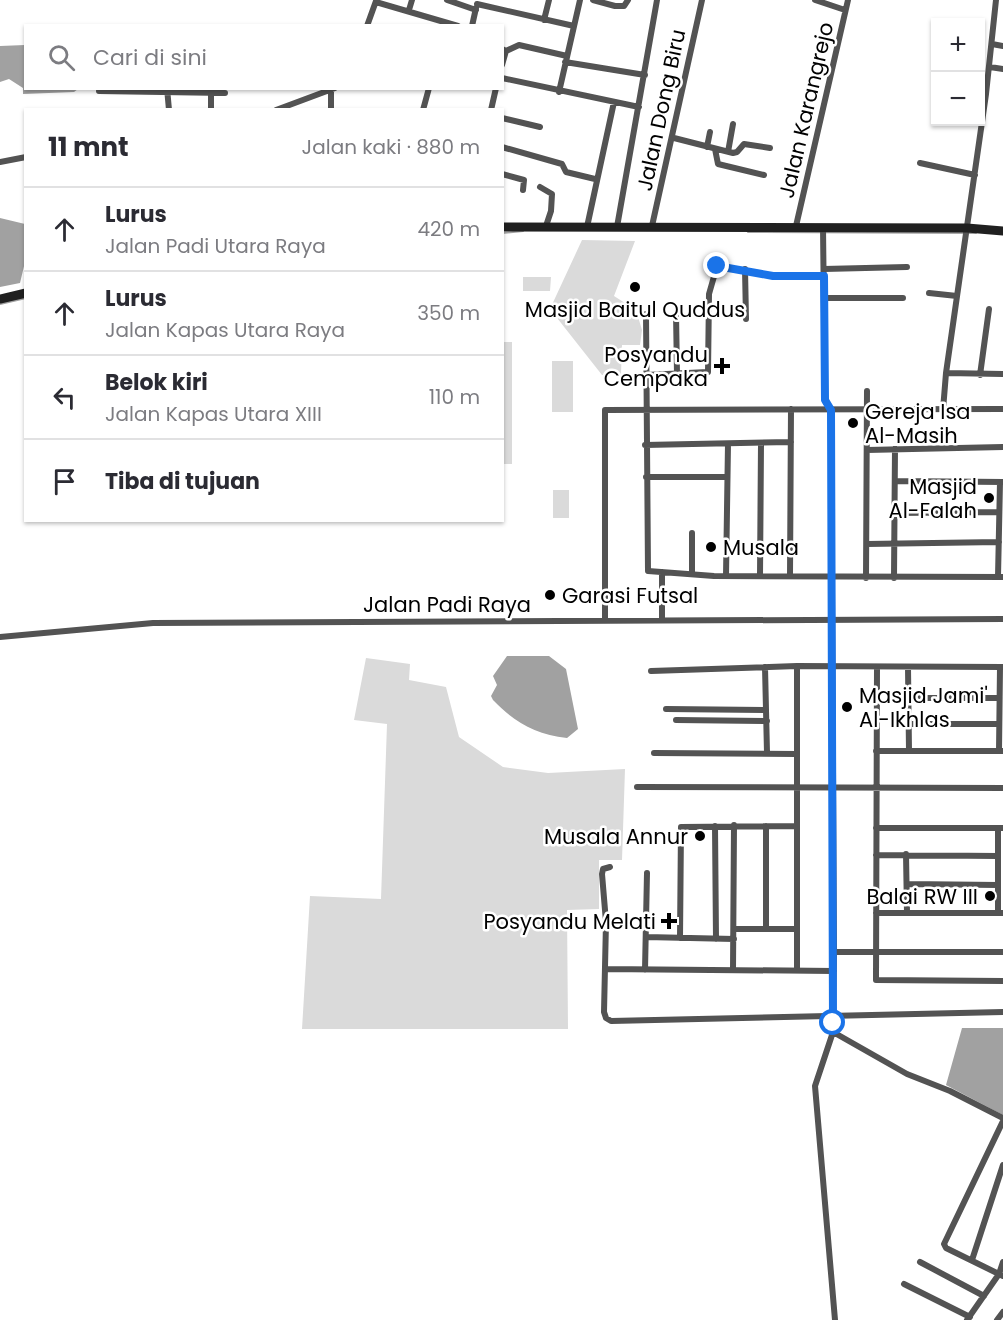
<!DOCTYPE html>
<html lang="id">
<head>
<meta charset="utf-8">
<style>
  :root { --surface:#fff; --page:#f2f2f3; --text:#2b2b33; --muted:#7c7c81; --line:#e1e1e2 }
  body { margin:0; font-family:Poppins,sans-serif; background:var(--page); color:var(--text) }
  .controls { position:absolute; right:18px; top:18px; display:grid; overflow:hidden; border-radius:0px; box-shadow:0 2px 4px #0004 }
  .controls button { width:54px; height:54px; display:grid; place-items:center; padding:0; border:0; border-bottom:2px solid var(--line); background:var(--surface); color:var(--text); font:30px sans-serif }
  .stop { position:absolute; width:18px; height:18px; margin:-14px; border:4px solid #1a73e8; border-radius:50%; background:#fff }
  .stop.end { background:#1a73e8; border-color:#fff; box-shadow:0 2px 6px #0008 }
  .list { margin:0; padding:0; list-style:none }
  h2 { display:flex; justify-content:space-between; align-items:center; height:78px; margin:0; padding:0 24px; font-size:26px }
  h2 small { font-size:20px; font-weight:400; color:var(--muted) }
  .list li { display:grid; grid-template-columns:39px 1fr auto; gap:18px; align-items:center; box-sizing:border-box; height:84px; padding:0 24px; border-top:2px solid var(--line) }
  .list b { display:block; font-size:22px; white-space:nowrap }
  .list p { margin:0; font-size:20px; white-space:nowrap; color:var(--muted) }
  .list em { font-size:20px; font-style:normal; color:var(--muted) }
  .icon { flex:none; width:33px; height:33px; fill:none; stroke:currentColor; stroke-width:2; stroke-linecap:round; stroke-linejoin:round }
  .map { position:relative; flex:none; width:1003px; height:1320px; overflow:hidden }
  .search { position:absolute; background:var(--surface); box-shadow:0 2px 4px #0004; left:24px; top:24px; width:480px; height:66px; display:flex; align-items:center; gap:15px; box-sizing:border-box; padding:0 21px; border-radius:0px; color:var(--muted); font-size:22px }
  .panel { position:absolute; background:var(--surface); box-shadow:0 2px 4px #0004; left:24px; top:108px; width:480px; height:414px; border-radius:0px }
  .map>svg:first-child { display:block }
  .green { fill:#dadada }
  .water { fill:#a1a1a1 }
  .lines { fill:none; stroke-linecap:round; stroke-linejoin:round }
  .stream { stroke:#a1a1a1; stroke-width:2 }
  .street { stroke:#535353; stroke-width:6 }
  .secondary { stroke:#202020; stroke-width:9 }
  .route { stroke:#1a73e8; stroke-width:8 }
  .poi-dot { fill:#000; stroke:#fff; stroke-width:2 }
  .labels { text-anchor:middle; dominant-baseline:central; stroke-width:5; stroke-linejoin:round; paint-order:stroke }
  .street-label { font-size:21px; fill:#000; stroke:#fff }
  .poi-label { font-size:21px; fill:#000; stroke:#fff; text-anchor:end }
</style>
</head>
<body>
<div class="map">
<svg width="1003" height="1320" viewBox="0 0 1003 1320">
  <rect width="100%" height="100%" fill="#fff"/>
  <path class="green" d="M582,240l53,1 -21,55 22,14 6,20 -2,15h-18l-1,29 -19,1 -52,-66z
    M523,277h28l-1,14h-27z
    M503,342h9v122h-9z
    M552,361h21v51h-21z
    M553,490h16v28h-16z
    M366,658l44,6 -1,16 37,7 13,50 44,30 45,6 77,-4 -3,91h-23v49l-32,1 1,119h-266l8,-133 71,3 6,-175 -33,-4z"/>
  <path class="water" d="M25,45l1,43 52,1 -4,3 -51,2v-6l-14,-9 -9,3v-36z
    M0,218l25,6v38l-5,21 -20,4z
    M507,656h42l17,13 12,60 -11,9c-32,-4 -52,-15 -74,-38l-2,-4 6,-11 -4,-9z
    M962,1028h41v87l-57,-30z"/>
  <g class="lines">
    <path class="stream" d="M748,232l228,1
      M502,233l21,-2
      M0,304l26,-6"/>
    <path class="street" d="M447,0l29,10
      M593,0l22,6h9l4,-6
      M815,0l30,10
      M376,2l82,24
      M477,4l97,22
      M409,10l3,-10
      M544,20l5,-20
      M367,26l9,-25
      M472,26l4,-18
      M992,44l11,2
      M502,49l4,2 13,-6 48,11
      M565,62l80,13
      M502,65l4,-14
      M990,67l13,2
      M502,78l137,29
      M167,88l2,22
      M331,89v21
      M99,91l126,2
      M559,92l21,-92
      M211,110v-17
      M276,110l59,-22
      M423,110l6,-22
      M491,110l5,-22
      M502,118l38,9
      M674,138l59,15 4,-1 7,-8 26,4
      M502,147l60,17 4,8 29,7
      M707,147l3,-15
      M715,149l3,15 46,11
      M728,152l5,-28
      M0,162l26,-5
      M920,163l55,12
      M502,174l22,6 -1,10
      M540,187l12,7 -1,17 -5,15
      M652,226l50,-226
      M796,226l52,-226
      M587,227l27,-125
      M617,227l40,-227
      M823,227l2,174 6,9 3,542 -1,80 -18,54 20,234
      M745,269l1,50
      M824,269l83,-2
      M929,293l28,3
      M824,298h79
      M676,313l1,61
      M646,314l2,257 66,5 289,1
      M946,373l57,1
      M646,375l62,-3 1,-78 8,-28 56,10 51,1
      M980,375l9,-66
      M943,410l3,-37 40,-279 10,-94
      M645,445l146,-3
      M867,450l136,-3
      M646,477h81
      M895,481l108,1
      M896,513l103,-1
      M692,533v40
      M867,544l132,-2
      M726,576l2,-132
      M760,576l1,-132
      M790,576l1,-167
      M998,577l2,-95
      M866,578l1,-187
      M894,578l1,-129
      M605,620v-210l398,-1
      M662,620v-48
      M0,637l153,-14 850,-4
      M797,666v304
      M765,667l2,86
      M877,667l-1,313 127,1
      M908,667l1,84
      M651,671l146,-5 206,1
      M908,698h91
      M666,709l100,1
      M676,720l91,1
      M909,724h90
      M876,751h127
      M999,751l1,-84
      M654,753l143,1
      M637,787l366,1
      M715,826l1,113
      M766,826v103
      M876,828h127
      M906,854l1,59
      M876,855l122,1
      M610,867l-7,2 -1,5 4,48 -2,90 2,6 5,3 392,-9
      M907,884l91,1
      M876,913h127
      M998,913v-85
      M734,929h63
      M646,937l88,2
      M680,938l1,-111 116,-1
      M834,952h169
      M605,969l229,2
      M645,970l2,-97
      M733,970l1,-145
      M833,1032l74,42 43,17 53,27
      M1003,1121l-59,123 2,4 57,28
      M972,1260l31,-95
      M920,1262l64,34
      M904,1284l66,33
      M967,1320l32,-46 4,-12
      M997,1320l6,-8"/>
    <path class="secondary" d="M502,227l465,1 36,3
      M0,299l26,-6"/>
  </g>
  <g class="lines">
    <path class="route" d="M717,266l56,10h51l1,124 6,10 2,613"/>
  </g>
  <g class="poi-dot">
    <circle cx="635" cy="287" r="6"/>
    <path d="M719 357h6v6h6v6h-6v6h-6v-6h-6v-6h6z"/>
    <circle cx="853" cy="423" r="6"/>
    <circle cx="989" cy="498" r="6"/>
    <circle cx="711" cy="547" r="6"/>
    <circle cx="550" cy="595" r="6"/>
    <circle cx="847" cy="707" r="6"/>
    <circle cx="700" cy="836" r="6"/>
    <circle cx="990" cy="896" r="6"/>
    <path d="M666 912h6v6h6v6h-6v6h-6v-6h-6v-6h6z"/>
  </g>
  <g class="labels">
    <g class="street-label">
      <text transform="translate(661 110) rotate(-78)">Jalan Dong Biru</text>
      <text transform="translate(806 110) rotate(-77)">Jalan Karangrejo</text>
      <text x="447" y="604">Jalan Padi Raya</text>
    </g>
    <g class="poi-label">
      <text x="635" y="309" text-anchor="middle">Masjid Baitul Quddus</text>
      <text x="708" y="354">Posyandu<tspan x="708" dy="24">Cempaka</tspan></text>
      <text x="865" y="411" text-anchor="start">Gereja Isa<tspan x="865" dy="24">Al-Masih</tspan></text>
      <text x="977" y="486">Masjid<tspan x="977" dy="24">Al-Falah</tspan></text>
      <text x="723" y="547" text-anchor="start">Musala</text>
      <text x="562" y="595" text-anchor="start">Garasi Futsal</text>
      <text x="859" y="695" text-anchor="start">Masjid Jami'<tspan x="859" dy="24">Al-Ikhlas</tspan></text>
      <text x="688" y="836">Musala Annur</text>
      <text x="978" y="896">Balai RW III</text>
      <text x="656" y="921">Posyandu Melati</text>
    </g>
  </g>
</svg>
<div class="controls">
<button>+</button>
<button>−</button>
</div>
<div class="stop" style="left:833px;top:1023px"></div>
<div class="stop end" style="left:717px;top:266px"></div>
<div class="search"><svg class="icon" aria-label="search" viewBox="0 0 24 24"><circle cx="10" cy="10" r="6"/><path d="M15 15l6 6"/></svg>Cari di sini</div>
<section class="panel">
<h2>11 mnt<small>Jalan kaki · 880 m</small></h2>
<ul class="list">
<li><svg class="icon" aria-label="ahead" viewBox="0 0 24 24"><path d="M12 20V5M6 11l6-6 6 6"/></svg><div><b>Lurus</b><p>Jalan Padi Utara Raya</p></div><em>420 m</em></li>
<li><svg class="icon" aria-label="ahead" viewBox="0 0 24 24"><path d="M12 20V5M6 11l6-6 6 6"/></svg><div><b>Lurus</b><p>Jalan Kapas Utara Raya</p></div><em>350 m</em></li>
<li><svg class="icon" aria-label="left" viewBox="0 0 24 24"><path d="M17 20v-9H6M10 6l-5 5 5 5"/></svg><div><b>Belok kiri</b><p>Jalan Kapas Utara XIII</p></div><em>110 m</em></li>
<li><svg class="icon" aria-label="arrive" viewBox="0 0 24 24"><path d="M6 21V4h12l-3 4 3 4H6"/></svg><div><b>Tiba di tujuan</b></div></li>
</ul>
</section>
</div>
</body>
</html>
